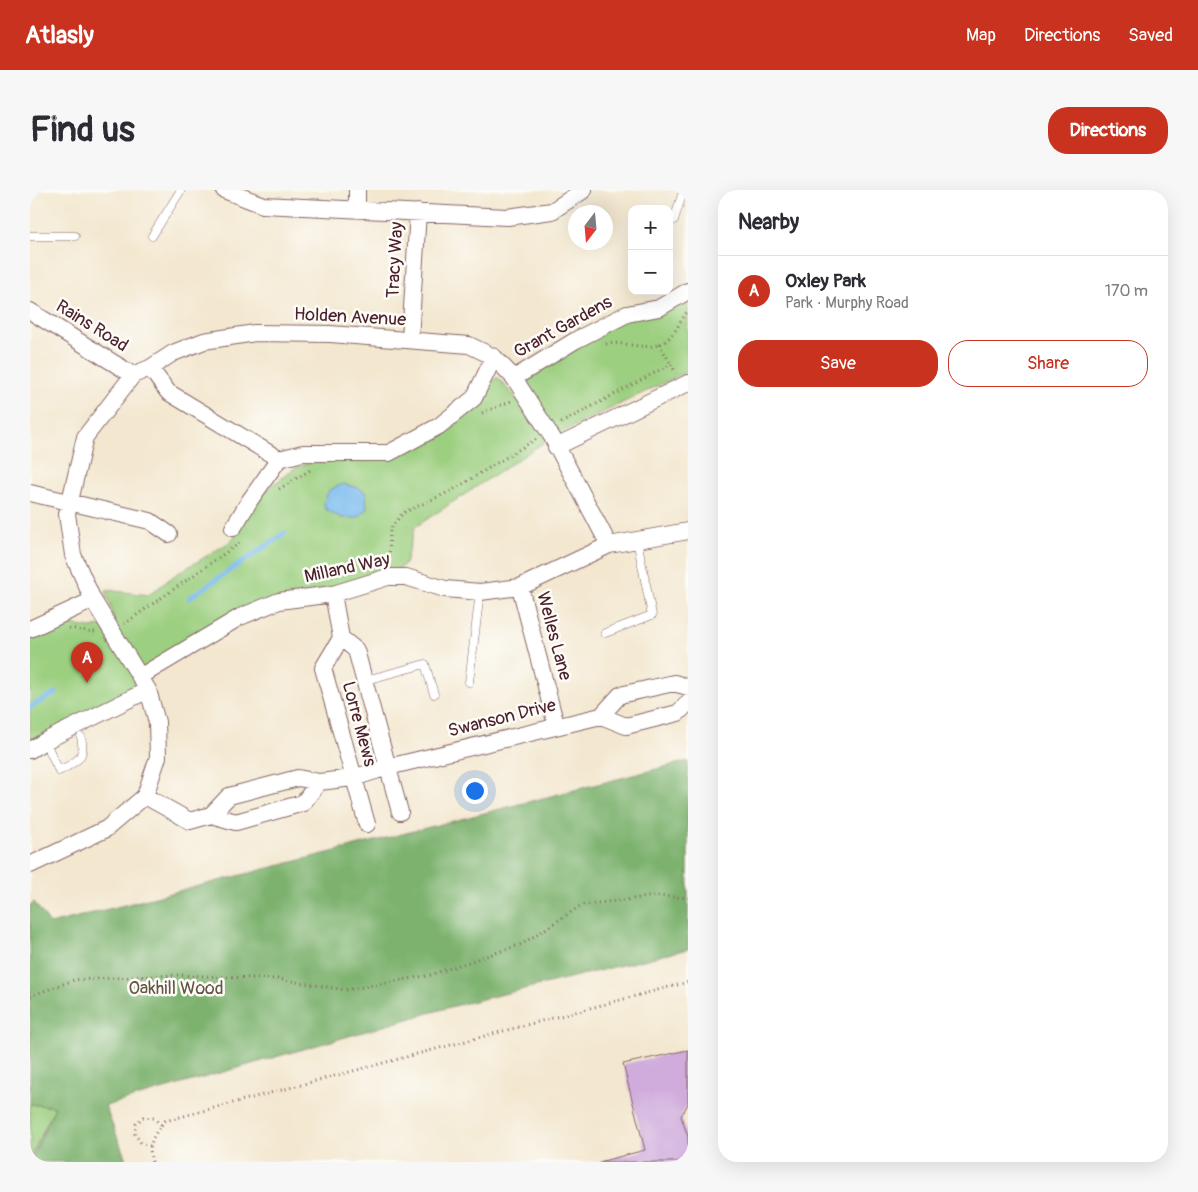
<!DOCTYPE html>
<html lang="en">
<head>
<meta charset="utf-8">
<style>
  :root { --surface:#fff; --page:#f7f7f7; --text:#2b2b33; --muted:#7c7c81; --line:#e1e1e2; --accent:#c8321e }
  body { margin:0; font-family:Pangolin,sans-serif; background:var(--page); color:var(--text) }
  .controls { position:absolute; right:15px; top:15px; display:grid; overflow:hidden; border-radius:10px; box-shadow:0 5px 20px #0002 }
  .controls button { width:45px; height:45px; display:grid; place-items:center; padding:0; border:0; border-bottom:1px solid var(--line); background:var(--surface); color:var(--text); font:25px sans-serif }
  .compass { position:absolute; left:538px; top:15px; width:45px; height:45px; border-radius:50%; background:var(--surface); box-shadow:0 5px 20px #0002; rotate:196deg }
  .you { position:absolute; left:444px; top:600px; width:18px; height:18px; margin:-12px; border:4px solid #fff; border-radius:50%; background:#1a73e8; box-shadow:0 0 0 8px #1a73e833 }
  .badge { display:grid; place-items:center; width:32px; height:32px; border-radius:50%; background:var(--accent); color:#fff; font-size:16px; font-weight:700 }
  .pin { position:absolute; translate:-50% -41px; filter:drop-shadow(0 1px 2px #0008) }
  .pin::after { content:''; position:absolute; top:26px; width:18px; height:15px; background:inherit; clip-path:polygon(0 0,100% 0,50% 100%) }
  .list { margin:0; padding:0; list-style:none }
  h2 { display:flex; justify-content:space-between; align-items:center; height:65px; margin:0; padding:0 20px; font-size:21px }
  h2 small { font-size:16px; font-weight:400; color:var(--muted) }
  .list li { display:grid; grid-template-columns:32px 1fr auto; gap:15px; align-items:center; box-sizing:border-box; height:70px; padding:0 20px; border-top:1px solid var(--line) }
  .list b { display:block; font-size:19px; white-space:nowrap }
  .list p { margin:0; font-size:16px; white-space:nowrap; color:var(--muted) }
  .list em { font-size:16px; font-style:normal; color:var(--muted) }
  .actions { display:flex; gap:10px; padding:15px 20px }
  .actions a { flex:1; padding:11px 0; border:1px solid var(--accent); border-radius:20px; text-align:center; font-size:18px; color:var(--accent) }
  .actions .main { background:var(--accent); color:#fff }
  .map { position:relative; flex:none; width:658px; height:972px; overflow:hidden; border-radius:20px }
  header { display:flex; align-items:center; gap:30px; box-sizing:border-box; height:70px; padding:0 25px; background:var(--accent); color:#fff }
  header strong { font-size:24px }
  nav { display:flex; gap:28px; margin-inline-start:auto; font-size:18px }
  .intro { display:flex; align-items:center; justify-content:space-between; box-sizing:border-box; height:120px; padding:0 30px }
  h1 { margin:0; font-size:35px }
  .button { padding:12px 22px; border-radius:20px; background:var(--accent); color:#fff; font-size:18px; font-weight:700 }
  main { display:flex; gap:30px; padding:0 30px }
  aside { flex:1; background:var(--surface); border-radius:20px; box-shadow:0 5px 20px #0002 }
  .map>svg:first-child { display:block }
  .green { fill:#9ccf80; stroke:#737756 }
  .forest { fill:#7db26e; stroke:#64684c }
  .water { fill:#79baee; stroke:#626c8c }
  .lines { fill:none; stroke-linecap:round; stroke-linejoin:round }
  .stream { stroke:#79baee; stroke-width:5 }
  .building { fill:#d0acdd }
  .service-casing { stroke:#856564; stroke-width:9 }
  .minor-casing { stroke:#856564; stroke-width:18 }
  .path { stroke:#856564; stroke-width:3; stroke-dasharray:1 4; stroke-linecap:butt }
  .service { stroke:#fff; stroke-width:8 }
  .minor { stroke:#fff; stroke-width:16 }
  .labels { text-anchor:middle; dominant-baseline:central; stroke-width:5; stroke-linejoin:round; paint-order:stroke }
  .street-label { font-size:18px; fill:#4a1f2b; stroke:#fdfcf7 }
  .park-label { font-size:18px; fill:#635444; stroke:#fdfcf7 }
</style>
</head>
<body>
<header>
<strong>Atlasly</strong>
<nav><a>Map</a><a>Directions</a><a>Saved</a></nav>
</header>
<div class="intro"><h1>Find us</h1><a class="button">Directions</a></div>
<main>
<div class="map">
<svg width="658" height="972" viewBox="0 0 658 972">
  <rect width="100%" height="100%" fill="#fdfcf7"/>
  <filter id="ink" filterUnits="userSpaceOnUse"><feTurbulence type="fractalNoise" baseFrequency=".02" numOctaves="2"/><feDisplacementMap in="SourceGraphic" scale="10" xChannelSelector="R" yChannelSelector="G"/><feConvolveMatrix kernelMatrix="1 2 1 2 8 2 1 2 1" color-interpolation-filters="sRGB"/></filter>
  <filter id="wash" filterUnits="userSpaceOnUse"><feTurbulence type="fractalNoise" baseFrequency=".0096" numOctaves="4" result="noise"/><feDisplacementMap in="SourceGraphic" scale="20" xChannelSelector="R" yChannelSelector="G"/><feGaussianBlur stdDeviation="1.12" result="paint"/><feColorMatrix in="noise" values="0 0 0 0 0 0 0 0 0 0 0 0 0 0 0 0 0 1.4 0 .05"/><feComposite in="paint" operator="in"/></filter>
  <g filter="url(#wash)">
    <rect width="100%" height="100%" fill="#f3e7cf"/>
    <path class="green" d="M658,101v80l-136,66 -137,90 -10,37 -17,13 -109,24 -138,75 7,14 -118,60v-108l37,-18 24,4 24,-5 -9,-33 43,5 26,-20 55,-33 8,-10 14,-28 19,-18 24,-18 23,-8 61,-2 86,-44 32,-37 52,57 -25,-39 4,-13 48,-42z
      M0,914l25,3 -25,51z"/>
    <path class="forest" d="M658,571v188l-238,58 -345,99 22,56h-97l25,-55 -25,-3v-199l4,-3 16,22z"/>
    <path class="water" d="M313,294l16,4 7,5 1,15 -9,10h-17l-16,-9 -1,-7 5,-12z"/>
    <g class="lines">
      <path class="stream" d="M159,408l96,-65
        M0,517l26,-14"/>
    </g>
    <g id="blocks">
      <path class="building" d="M658,860v54l-7,12 7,21v25h-89l46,-12 -22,-86z"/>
    </g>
  </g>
  <g filter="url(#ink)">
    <use href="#blocks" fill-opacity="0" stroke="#856564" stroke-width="1"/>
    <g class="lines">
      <defs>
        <path id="service" d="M639,33l5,-3 8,-25
          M0,46h45
          M122,46l29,-46
          M575,443l47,-18 -15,-75
          M336,490l59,-16 9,30
          M439,492l11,-90
          M15,551l14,30c18,-10 27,-12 22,-34"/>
        <path id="minor" d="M194,0l39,15 244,12 45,-6 32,-21
          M327,20v-20
          M0,121l103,64
          M380,149l8,-127
          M120,178l18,24 111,67
          M484,188l62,-38 51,-26 32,-6 29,-17
          M526,257l132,-64
          M0,303l120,28 19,13
          M203,338l17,-28 29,-41 24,-6h86l50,-27 35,-28 20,-41
          M490,397l36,138
          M303,404l8,44 15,12 44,162
          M0,439l63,-29
          M311,448l-18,30 44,156
          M111,486l99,-59 39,-16 54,-7 55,-17h18l39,12 35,3 40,-5 89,-42 79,-14
          M571,526l19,-21 54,-12 14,4
          M0,560l15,-9 103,-51
          M115,606l45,25 21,-6 25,7 67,-19 16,-21 34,-4 35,-11 213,-51 25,10 52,-13 10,-10
          M181,625l18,-19 69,-18 21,4
          M0,675l76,-36 39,-33 13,-39 -1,-35 -9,-32 -55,-90 -20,-45 -6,-41 18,-77 48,-62 17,-7 23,-15 31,-12 51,-8 75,1 139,11 25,12 20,21 38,59 57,108"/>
      </defs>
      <use href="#service" class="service-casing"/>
      <use href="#minor" class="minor-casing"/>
      <path class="path" d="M576,154c22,-4 46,12 64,-7 7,-7 11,-18 18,-26
        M629,154l12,20
        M452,223l29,-12
        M531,233l110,-59 5,9
        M249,299l33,-20
        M359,372l1,-33 13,-16 50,-23 83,-51
        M94,434l117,-82
        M39,438l26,4
        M0,806l44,-16 102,-5 102,4 68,11 84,-15 92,-31 60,-39 74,-9 32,2
        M120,956l-9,-3 -6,-9 1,-10 7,-7 11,1 7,7
        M122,972c-5,-18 2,-28 13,-41l523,-139"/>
      <use href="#service" class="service"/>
      <use href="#minor" class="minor"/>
    </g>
  </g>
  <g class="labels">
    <g class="street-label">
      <text transform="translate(365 70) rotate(-87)">Tracy Way</text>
      <text transform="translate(320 127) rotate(3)">Holden Avenue</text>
      <text transform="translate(62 136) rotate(32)">Rains Road</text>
      <text transform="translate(533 137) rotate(-29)">Grant Gardens</text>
      <text transform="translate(317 378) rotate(-12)">Milland Way</text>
      <text transform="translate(524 446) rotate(75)">Welles Lane</text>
      <text transform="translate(472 528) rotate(-14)">Swanson Drive</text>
      <text transform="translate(329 534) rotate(75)">Lorre Mews</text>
    </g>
    <g class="park-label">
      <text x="146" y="798">Oakhill Wood</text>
    </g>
  </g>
</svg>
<div class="controls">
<button>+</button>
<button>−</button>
</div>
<svg class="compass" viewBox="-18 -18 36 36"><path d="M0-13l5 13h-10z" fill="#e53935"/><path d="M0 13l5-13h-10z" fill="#7c7c81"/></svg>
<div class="you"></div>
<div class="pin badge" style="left:57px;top:493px">A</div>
</div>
<aside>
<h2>Nearby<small></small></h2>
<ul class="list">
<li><span class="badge">A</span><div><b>Oxley Park</b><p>Park · Murphy Road</p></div><em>170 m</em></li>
</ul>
<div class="actions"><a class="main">Save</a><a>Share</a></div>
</aside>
</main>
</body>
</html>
